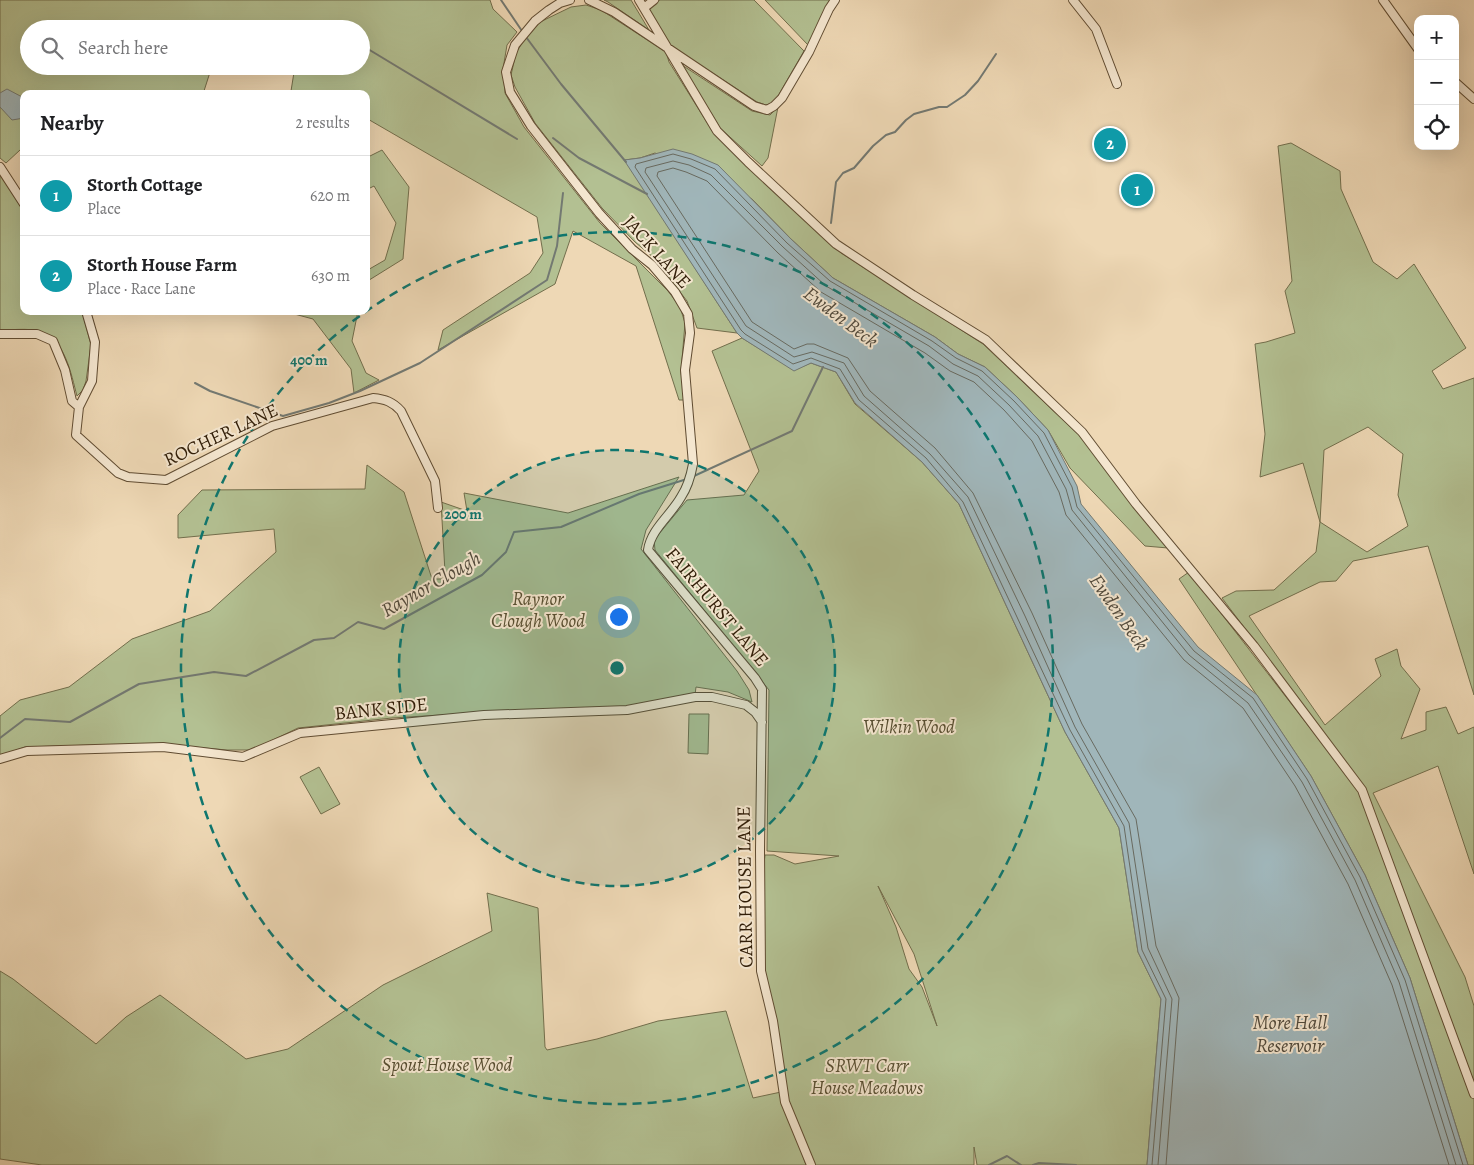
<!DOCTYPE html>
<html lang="en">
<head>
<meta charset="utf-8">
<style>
  :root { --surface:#fff; --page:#f6f6f6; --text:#202124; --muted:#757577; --line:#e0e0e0; --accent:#d93025 }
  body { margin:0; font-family:Alegreya,serif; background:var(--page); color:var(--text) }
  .controls { position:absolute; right:15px; top:15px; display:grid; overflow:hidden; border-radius:10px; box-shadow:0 5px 20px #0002 }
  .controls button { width:45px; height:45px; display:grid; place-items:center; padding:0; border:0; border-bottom:1px solid var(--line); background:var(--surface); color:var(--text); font:25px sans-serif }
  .you { position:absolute; left:618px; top:616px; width:18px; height:18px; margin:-12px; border:4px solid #fff; border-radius:50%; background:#1a73e8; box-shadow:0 0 0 8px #1a73e833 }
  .badge { display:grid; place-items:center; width:32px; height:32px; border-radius:50%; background:var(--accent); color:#fff; font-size:16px; font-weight:700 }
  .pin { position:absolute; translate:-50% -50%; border:2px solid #fff; box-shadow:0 1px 5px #0006 }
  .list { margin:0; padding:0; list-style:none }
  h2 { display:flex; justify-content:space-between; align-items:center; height:65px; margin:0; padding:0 20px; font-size:21px }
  h2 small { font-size:16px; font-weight:400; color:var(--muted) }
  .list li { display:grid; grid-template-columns:32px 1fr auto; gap:15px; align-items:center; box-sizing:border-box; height:80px; padding:0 20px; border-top:1px solid var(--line) }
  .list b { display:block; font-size:19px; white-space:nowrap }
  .list p { margin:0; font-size:16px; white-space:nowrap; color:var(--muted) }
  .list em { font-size:16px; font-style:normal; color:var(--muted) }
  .icon { flex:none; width:28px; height:28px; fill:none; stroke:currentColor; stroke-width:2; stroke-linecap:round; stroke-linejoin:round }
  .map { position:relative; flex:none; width:1474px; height:1165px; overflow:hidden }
  .search { position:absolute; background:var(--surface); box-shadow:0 5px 20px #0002; left:20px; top:20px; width:350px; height:55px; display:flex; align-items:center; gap:12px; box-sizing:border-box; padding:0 18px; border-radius:28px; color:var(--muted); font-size:19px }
  .panel { position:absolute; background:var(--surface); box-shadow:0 5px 20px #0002; left:20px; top:90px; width:350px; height:225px; border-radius:10px }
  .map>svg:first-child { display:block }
  .green { fill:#b3c092; stroke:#726e4c; fill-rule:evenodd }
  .water { fill:#a0b6ba; stroke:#737972 }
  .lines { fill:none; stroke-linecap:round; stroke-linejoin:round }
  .shore { stroke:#686a60; stroke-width:1 }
  .stream { stroke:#737972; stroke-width:2 }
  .minor-casing { stroke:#604c32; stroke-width:10 }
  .minor { stroke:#f4e6cf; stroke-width:8 }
  .ring { fill:none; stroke:#0f766e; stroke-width:2.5; stroke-dasharray:9 6 }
  .labels { text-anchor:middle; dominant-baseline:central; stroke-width:4; stroke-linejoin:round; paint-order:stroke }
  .street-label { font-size:19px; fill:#301d07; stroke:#f4e6cf }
  .park-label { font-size:19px; font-style:italic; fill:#574e31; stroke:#f4e6cf }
  .water-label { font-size:20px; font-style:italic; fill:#524b3d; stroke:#f4e6cf }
  .centre { fill:#0f766e; stroke:#f4e6cf; stroke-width:2.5 }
  .ring-label { font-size:15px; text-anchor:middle; font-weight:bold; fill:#0f766e; stroke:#f4e6cf; stroke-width:4; stroke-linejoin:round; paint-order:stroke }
</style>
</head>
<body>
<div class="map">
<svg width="1474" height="1165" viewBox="0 0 1474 1165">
  <rect width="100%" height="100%" fill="#eed8b5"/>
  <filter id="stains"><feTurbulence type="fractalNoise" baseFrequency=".004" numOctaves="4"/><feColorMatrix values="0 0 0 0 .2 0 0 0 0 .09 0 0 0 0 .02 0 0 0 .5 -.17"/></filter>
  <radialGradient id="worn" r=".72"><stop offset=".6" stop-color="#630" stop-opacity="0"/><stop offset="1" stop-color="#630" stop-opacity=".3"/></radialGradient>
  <path class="green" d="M0,0h490l3,9 24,23 -10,13 -4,24 2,24 19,34 76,96 68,68 12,16 5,16 -4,49 4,28h-6l-43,-134 -63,-35 -18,53 -117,66 5,-20 87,-57 13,-20 -6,-36 -171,-99v-24h-137v-3h62l4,-25h66v-37h-96l-4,-3 -3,3h-229v37h183l-9,28h-179v57l-4,-1 -14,13 -6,-5z
    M604,0h27l18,30 -41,-28z
    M660,0h94l50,51 -26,45 -6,7 -6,2 -9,-3 -86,-56 -23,-37z
    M765,0h65l-22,45z
    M586,5l15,5 65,42 3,10 44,70 17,17 111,104 142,91 97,92 88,112 -23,-2 -75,-78 -22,-38 -31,-33 -32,-30 -27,-13 -23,-17 -102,-59 -42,-39 -39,-40 -97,-46 -15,5 -15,2 112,173 -40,-5 -10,-27 -33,-43 -19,-16 -33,-34 -67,-85 -20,-36 -4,-12 5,-22 8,-13 16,-18 31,-15z
    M682,65l70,46 18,4 8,-8 -10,51 -6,8 -42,-38z
    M1291,143l49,28 1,18 32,73 24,17 17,-15 52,84 -34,23 11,18 31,-11v317l-46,-149 -75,15 -17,20 -16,1 -71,34 76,109 56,-49 -6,-17 22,-10 4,17 19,23 -19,50 25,-9v-18l20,-5 12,27 16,-7v147l-36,-108 -65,27 92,184 9,29v159h-6l-58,-187 -45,-103 -54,-99 -132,-197 10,-7 170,219 13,36 2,-13 -9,-26 -143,-190 14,-7 38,-1 42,-38 4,-30 -17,-59 -43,14 5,-43 -10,-90 11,-2 29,-9 -10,-42 7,-10 -14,-135zM1368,427l35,27 -5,41 10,31 -41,26 -47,-30 4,-72z
    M382,150l27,37 -6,72 -37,23v-11l19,-11 11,-37 -22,-37 -8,4v-32z
    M0,174l24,38v99h58l9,34 -5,36 -3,9 -6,6c-6,-22 -12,-58 -38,-65 -12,-3 -27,-1 -39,-1z
    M283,311h75l-6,30 14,32 13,7 -25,13 -3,-24 -38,-50z
    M742,338l52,32 17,-7 25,9 19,32 67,58 37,42 106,228 54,96 19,124 23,47 -14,166h-170l-3,-18v18h-161l-27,-68 -19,-116 -4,-21v-89l2,-16h9l21,9 44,-8 -72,-5 2,-161 -114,-140 -1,-10 33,-40 57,-5 15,-24 -47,-120zM878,886l36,68 23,72 -15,-39 -13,-18 -13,-42z
    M367,465l37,27 28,87h11l2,-7 -4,-70 26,9 -3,-18 104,20 111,-36 -33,53 -5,19 96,122 12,19 3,12 -24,-10 -32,-5 -1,8 -72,12 -117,4 -114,7 -94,10 -46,22h-25l-67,-6 -67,1 -68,2 -25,9v-40l20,-16 49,-13 63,-48 78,-28 66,-59 -2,-23 -96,9v-23l24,-25 163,-1z
    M689,714h20l-1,40 -20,-1z
    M319,767l21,37 -19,10 -21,-37z
    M487,893l51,15 7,139 2,3 50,-11 61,-18 68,-10 27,87 28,-6 25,73h-764l-42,-6v-188l13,8 83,65 30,-27 34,-22 86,64 42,-10 95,-64 109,-54z"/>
  <path class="water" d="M7,89l17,9v20l-12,2 -12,-13v-14z
    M673,149l19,5 26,11 73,74 42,39 102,59 23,17 27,13 32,30 31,33 29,56 4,18 117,143 59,48 54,81 54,99 45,103 58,187h-321l14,-166 -23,-47 -19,-124 -54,-96 -106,-228 -37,-42 -67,-59 -19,-31 -25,-9 -17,8 -52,-33 -5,-5 -113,-173 16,-2z"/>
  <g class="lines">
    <path class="shore" d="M1152,1165l14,-166 -24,-49 -18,-124 -54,-96 -107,-228 -37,-44 -67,-58 -19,-31 -29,-11 -18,6 -48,-30 -4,-4 -106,-163 1,-3 37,-10 18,5 24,10 72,74 43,38 102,60 24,17 26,13 32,30 30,32 28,54 5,20 117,144 59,47 54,81 53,98 45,103 58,185
      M1158,1165l14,-166 -24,-51 -19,-125 -54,-96 -50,-111 -57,-119 -38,-43 -66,-58 -20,-33 -32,-11 -18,5 -48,-31 -101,-154 1,-4 27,-7 16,4 22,10 72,72 43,39 103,60 24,18 25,12 31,29 29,31 28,53 6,21 117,145 59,48 54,79 53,98 44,102 57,183
      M1166,1165l13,-167 -23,-52 -20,-127 -54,-95 -50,-111 -59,-120 -38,-45 -65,-57 -22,-33 -34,-14h-7l-13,5 -42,-27 -95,-146 1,-4 15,-4 13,4 21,9 71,72 43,39 104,61 25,18 24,11 30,28 28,31 27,51 7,23 118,145 59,48 52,78 53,98 44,101 57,180"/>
    <path class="stream" d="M501,0l21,31
      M526,37l35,47 65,78
      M363,46l154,93
      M553,138l26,20 68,36
      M831,223l5,-41 7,-9 11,-5 19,-22 13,-11 9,-3 11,-12 8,-6 25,-7h8l18,-12 13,-14 18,-27
      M195,383l15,8 73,25 46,-13 31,-12 60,-28 127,-83 10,-34 6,-53
      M694,476l98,-45 31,-64
      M0,738l25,-19 45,3 69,-38 75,-12 32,4 68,-36 20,-2 24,-16 26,7 98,-54 24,-23 8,-20 47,-5 78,-33 48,-15
      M989,1165l18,-9 14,9
      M1033,1165l6,-2 37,2"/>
    <defs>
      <path id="minor" d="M570,0l-10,3 -11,7 -14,11 -20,24 -9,27 4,20 21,34 68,87 33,36 20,16 23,27 13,22 2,19 -5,37 8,94c-2,11 -6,24 -12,33 -10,18 -30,32 -33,53l107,128 7,11 -2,162 1,120 12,50 12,81 26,63
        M589,0l25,12 140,94 13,4 7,-4 8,-8 27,-46 20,-43 6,-9
        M639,0l78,131 31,31 88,82 77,51 73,45 96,92 54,72 118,142 108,144 112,304
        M1073,0l23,29 21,55
        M1383,0l35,49
        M644,8l10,-8
        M1455,82l19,17
        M0,167l24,37
        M86,311l9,31 -3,39 -13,26 -3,28 42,38 10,4 38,3 106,-54 101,-28c12,1 20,4 28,13l34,70 3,27
        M0,334h37l16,7 12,29 7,31 7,6
        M0,759l27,-8 136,-4 80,10 57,-24 184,-18 143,-5 68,-13h17l34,8 9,7 7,10"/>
    </defs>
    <use href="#minor" class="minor-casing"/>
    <use href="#minor" class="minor"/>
  </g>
  <circle cx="617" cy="668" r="218" fill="#0f766e" fill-opacity=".12"/>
  <g class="ring">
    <circle cx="617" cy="668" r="218"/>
    <circle cx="617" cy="668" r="436"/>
  </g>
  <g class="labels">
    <g class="street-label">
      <text transform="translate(657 252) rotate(48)">JACK LANE</text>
      <text transform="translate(221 435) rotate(-25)">ROCHER LANE</text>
      <text transform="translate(717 607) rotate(50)">FAIRHURST LANE</text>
      <text transform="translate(381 709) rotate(-6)">BANK SIDE</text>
      <text transform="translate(745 887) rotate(-91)">CARR HOUSE LANE</text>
    </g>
    <g class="park-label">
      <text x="538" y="599">Raynor<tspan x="538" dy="22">Clough Wood</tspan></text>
      <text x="909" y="727">Wilkin Wood</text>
      <text x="447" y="1065">Spout House Wood</text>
      <text x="867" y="1066">SRWT Carr<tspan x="867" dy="22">House Meadows</tspan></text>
    </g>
    <g class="water-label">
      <text transform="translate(841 317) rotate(37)">Ewden Beck</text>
      <text transform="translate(431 584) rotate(-30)">Raynor Clough</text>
      <text transform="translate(1119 612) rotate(55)">Ewden Beck</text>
      <text x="1290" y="1022">More Hall<tspan x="1290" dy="23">Reservoir</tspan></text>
    </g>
  </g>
  <circle cx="617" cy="668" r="8" class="centre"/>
  <g class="ring-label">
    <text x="309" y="365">400 m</text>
    <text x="463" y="519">200 m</text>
  </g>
  <rect width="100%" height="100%" filter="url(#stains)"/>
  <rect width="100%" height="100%" fill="url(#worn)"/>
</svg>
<div class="controls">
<button>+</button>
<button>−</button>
<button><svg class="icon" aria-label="locate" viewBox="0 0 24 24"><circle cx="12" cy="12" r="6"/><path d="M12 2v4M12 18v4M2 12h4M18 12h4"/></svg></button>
</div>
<div class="you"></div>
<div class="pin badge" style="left:1137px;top:190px;background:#0f9aa8">1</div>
<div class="pin badge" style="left:1110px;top:144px;background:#0f9aa8">2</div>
<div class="search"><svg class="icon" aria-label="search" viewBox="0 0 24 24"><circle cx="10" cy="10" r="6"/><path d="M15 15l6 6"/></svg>Search here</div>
<section class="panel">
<h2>Nearby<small>2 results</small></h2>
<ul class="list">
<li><span class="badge" style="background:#0f9aa8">1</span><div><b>Storth Cottage</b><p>Place</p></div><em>620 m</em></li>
<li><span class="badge" style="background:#0f9aa8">2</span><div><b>Storth House Farm</b><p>Place · Race Lane</p></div><em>630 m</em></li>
</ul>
</section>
</div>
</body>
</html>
